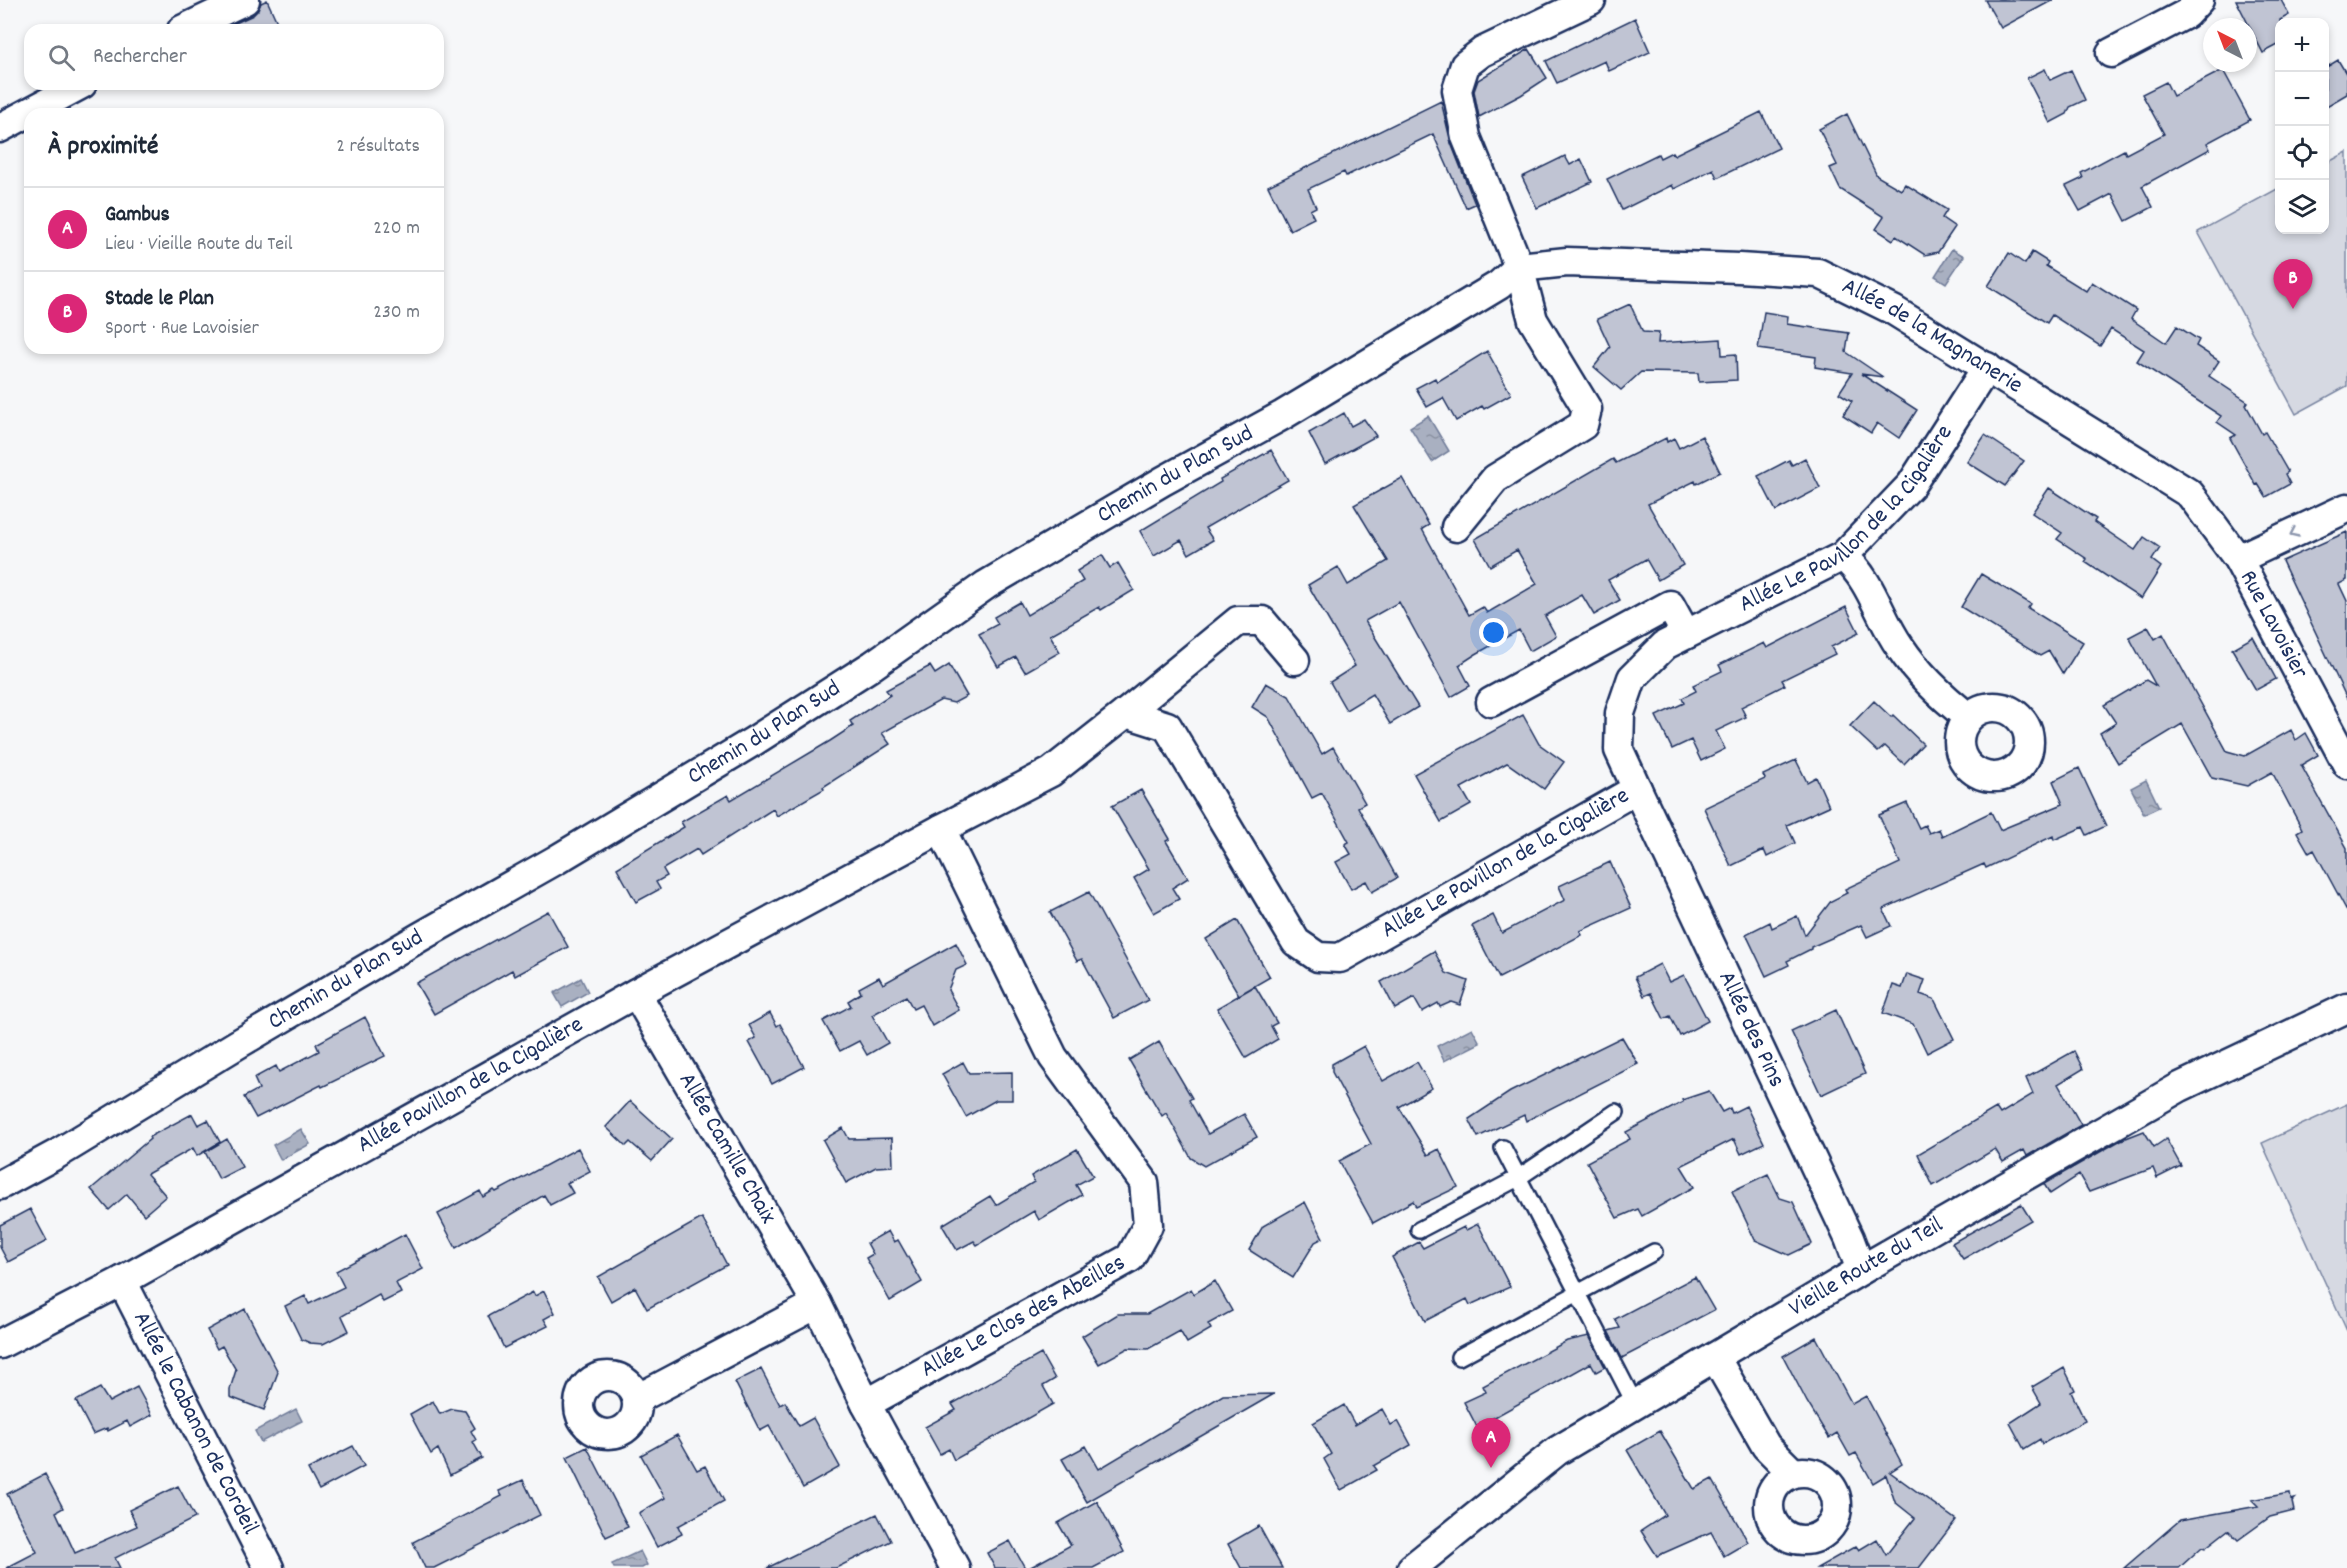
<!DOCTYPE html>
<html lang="fr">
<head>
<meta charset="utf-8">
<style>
  :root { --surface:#fff; --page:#f6f6f7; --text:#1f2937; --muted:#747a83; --line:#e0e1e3; --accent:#db2777 }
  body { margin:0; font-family:Dekko,sans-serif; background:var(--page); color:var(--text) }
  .controls { position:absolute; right:18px; top:18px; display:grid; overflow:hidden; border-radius:12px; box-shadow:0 3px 9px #0003 }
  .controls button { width:54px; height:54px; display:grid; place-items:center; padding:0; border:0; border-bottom:2px solid var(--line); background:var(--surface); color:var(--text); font:30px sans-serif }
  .compass { position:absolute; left:2203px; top:18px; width:54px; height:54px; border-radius:50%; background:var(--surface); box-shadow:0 3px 9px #0003; rotate:318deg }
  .you { position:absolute; left:1494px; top:633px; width:21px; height:21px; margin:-15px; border:4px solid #fff; border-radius:50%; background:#1a73e8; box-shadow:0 0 0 9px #1a73e833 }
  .badge { display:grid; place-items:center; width:39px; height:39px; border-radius:50%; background:var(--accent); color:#fff; font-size:20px; font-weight:700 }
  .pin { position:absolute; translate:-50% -50px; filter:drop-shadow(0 2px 3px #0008) }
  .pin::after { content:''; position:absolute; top:32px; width:21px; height:18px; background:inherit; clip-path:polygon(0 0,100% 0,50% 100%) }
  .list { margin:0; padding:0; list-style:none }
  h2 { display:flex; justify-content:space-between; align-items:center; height:78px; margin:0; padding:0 24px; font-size:26px }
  h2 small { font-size:20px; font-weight:400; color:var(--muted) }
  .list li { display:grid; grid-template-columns:39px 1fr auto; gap:18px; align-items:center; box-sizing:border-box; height:84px; padding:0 24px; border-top:2px solid var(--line) }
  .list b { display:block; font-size:22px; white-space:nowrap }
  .list p { margin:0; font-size:20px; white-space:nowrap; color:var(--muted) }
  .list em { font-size:20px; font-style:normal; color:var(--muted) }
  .icon { flex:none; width:33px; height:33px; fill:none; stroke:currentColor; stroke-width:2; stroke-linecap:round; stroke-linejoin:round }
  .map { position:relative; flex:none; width:2347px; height:1568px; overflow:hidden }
  .search { position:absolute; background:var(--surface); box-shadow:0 3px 9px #0003; left:24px; top:24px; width:420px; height:66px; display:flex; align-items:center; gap:15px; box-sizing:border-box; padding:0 21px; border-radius:18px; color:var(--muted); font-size:22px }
  .panel { position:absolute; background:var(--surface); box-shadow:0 3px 9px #0003; left:24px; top:108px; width:420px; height:246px; border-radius:18px }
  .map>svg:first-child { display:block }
  .pitch { fill:#d6d9e2; stroke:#7884a0; stroke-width:1.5 }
  .water { fill:url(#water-ripples); stroke:#707c99; stroke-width:1.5 }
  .building { fill:#c0c4d3; stroke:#1b2f5e; stroke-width:1.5 }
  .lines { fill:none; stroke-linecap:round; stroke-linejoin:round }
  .service-casing { stroke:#1b2f5e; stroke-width:20 }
  .minor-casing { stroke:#1b2f5e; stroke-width:33 }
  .service { stroke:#fff; stroke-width:15 }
  .minor { stroke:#fff; stroke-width:28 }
  .oneway { stroke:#8d97ae }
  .labels { text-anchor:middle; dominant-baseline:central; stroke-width:6; stroke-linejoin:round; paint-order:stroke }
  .street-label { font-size:24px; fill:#1b2f5e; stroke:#fff }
</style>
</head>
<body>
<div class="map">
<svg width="2347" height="1568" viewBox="0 0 2347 1568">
  <defs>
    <pattern id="water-ripples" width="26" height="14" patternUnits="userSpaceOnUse" patternTransform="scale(1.5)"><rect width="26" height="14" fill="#a9b0c1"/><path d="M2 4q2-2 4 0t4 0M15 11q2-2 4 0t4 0" fill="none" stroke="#8990a0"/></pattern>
  </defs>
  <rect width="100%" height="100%" fill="#f6f7f9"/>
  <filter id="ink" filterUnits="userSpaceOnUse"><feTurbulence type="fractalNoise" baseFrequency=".0167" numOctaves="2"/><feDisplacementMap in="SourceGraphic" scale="12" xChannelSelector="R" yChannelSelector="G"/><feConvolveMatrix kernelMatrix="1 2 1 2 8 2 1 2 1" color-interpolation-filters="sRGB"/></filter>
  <g filter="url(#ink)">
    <path class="pitch" d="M2347,152v234l-51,28 -98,-182 81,-44 1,42h44l1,-66z
      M2347,1104v227l-85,-188z"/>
    <path class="water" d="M1952,249l12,7 -18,27 -11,-7z
      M1428,416l21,35 -17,11 -22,-35z
      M2146,780l13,27 -15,7 -13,-26z
      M581,978l7,14 -26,15 -8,-14z
      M1472,1028l8,15 -36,18 -7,-15z
      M301,1129l9,15 -29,16 -8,-15z
      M296,1409l6,12 -41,21 -6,-11z
      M640,1551l7,14 -5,3h-28l-2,-4z"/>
    <path class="building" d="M267,0l10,22 -19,8h-38l33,-15 5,-5 3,-7z
      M1985,0h68l-52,28z
      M2236,0h45l8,15 -9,5v24l-17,9z
      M1635,18l15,34 -41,19 -4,-10 -48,22 -11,-22z
      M1529,49l18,29 -26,17 -42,22 -5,-26 4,-11z
      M2338,60l9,15v19l-22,13v-39z
      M2045,69l5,11 21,-10 14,30 -15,7 -3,7 -17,9 -23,-45z
      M2223,70l27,50 -43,23 3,6 -68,37 11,21 -27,14 -14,-27 -32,17 -14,-25 17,-8 -2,-5 43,-23 2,4 38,-20 -22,-40 24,-12 7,14z
      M1441,101l10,42 24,61 -9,4 -33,-74 -87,42 -2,-4 -36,17 8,18 -6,3 4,8 -24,12 -22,-44z
      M1761,112l18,36 -62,30 -4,-9 -39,20 -2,-4 -50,25 -15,-31 51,-25 2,4 12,-6 2,3z
      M1847,114l30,62 24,14 4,-6 42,26 -5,8 13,9 -17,25 -13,3 -29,-19 -3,4 -17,-11 8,-12 -44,-28 -10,-21 7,-3 -18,-36z
      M1565,156l5,9 11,-6 11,23 -55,26 -15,-31z
      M2032,252l16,10 -2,4 40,25 6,-9 44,28 -5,9 35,24 11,-17 22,14 -3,6 23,15 -10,15 39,26 -2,3 16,29 3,-2 23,40 -3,2 5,10 -24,13 -8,-13 -2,1 -26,-47 6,-3 -19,-13 4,-6 -84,-55 7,-11 -33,-21 -11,17 -48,-31 -5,8 -59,-37 21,-33 16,11z
      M1630,304l13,28 16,1 -1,10 63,-4 1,16 14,-1 1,26 -38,2 -1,-9 -57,-1 -20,18 -27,-23 16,-20 -13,-28z
      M1764,312l24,4 -1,8 62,9 -3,19 37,25 -22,-3 56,36 -18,28 -22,-15 -6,10 -28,-18 9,-14 -13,-8 13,-20 -37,-6 1,-10 -58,-8z
      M1487,351l24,43 -27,15 -2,-3 -26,15 -13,-23 -16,9 -11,-19 19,-10 2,4z
      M1344,413l7,13 13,-7 12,17 -51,28 -16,-31z
      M1985,435l39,26 -19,25 -38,-24z
      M1702,436l18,36 -24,12 -1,-3 -47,23 35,61 -25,15 -12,-21 -38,21 12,20 -26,15 -12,-20 -37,21 11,20 -26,15 -11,-21 -43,24 -17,11 11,21 -19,11 -52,-95 -34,19 53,86 -28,17 -18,-30 -26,16 -16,-28 25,-16 -47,-81 30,-18 10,18 40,-24 -34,-56 48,-27 27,47 -7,4 47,86 14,-8 4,6 50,-29 -20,-34 -27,16 -15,-27 138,-80 3,4 50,-25 1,4 7,-4 5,10z
      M1271,450l17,30 -83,48 8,12 -24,14 -8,-14 -27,16 -14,-25 81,-49 -1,-3z
      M1805,458l15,30 -44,23 -18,-35 31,-16 3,5z
      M2049,488l47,31 -2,3 41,28 9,-13 16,11 -8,12 9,7 -20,32 -56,-37 2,-3 -30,-20 5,-6 -30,-20z
      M2347,532v48l-8,4 8,17v98l-65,-138z
      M1102,555l8,13 8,-5 16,27 -33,20 -2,-3 -49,28 10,17 -35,20 -9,-15 -18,10 -19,-33 19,-10 -4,-7 26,-15 7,13 56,-34 -6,-10z
      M1981,574l50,30 -3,4 55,34 -20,32 -14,-23 -9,5 -79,-49z
      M1846,607l13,26 -28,14 4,7 -53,26 3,5 -44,22 5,10 -30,14 9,18 -24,12 -10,-21 -19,9 -16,-33 28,-13 -2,-5 14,-7 -3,-6 29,-14 -3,-6 45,-22 3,5z
      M2148,627l7,12 8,-5 64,117 18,5 46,-26 5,10 10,-7 12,22 -17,10 46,83v63l-33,-61 -5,3 -12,-21 5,-3 -30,-57 -25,14 -35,-8 -30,-54 -64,39 -18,-30 16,-10 -12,-18 42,-25 10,6 -27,-49z
      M2253,637l23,42 -20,11 -24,-41z
      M949,665l18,31 -13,7 -13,-3 -59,33 8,11 -67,43 1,2 -47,27 -4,-7 -72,46 -4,-6 -34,20 4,7 -11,6 4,7 -24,13 -19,-34 67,-41 -3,-5 47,-27 3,5 99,-59 23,-15 -3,-5 40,-26 -4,-5 44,-24 5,8z
      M1266,683l23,13 33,58 11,-7 32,56 -7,4 39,71 -25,14 -6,-11 -15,8 -15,-27 15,-8 -6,-10 4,-2 -27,-49 -10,5 -44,-81 -16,-10z
      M1874,701l17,16 2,-2 30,29 -19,20 -19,-18 -7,6 -28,-26z
      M1523,715l16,29 25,18 -20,27 -37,-26 -46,25 10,17 -30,17 -27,-48z
      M1796,760l11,22 9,-5 13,29 -42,19 8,18 -28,14 -3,-7 -33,16 -27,-58 61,-29 -2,-4z
      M2079,768l27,58 -19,9 -4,-8 -29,13 -1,-4 -67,32 -2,-4 -101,45 8,17 -24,11 -6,-12 -50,22v2l-24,12 2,4 -23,11 -20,-42 24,-12 2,6 25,-12 8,19 26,-34 16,-8 -2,-4 55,-26 -21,-48 28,-12 12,25 6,-3 4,8 10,-4 3,7 49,-24 9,18 63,-26 -10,-23z
      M1141,790l29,49 -4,2 22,37 -16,10 7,11 -25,14 -20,-35 15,-9 -37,-63z
      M1610,862l21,46 -51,23 2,4 -83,43 -27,-52 21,-11 9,18 63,-33 -6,-14z
      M1089,892l59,108 -34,18 -32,-59 -5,2 -27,-49z
      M548,911l20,36 -53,29 -3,-6 -78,44 -18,-31z
      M1237,920l33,57 -31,18 -33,-56z
      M956,943l11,22 -11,5 -8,20 11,20 -27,16 -11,-21 -8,4 -7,-13 -34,19 16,28 -21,12 -8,-14 -19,10 -17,-30 28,-15 -3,-5 13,-8 -2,-5 20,-11 4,7z
      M1434,951l12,22 22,8 -8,24 -9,-3 -11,5 -2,-4 -16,9 -8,-14 -19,11 -14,-27z
      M1660,964l9,18 15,-7 24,46 -28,15 -10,-20 -6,3 -13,-26 -7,3 -9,-19z
      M1907,974l18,6 -5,14 14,5 20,40 -27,14 -14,-29 -30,-11 10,-28 9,3z
      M1255,986l22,37 -6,3 7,13 -32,19 -29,-50z
      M1836,1010l29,64 -44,21 -30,-64z
      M770,1013l7,13 3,-2 24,43 -32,17 -23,-42 7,-4 -7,-13z
      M365,1017l20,39 -63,31 -1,-2 -65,33 -12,-21 15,-8 -5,-11 22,-12 3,6 40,-21 -3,-7z
      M1622,1037l16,27 -112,57 -2,-6 -46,22 -9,-18 41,-27z
      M1159,1042l33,56 -3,2 19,34 36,-20 13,23 -53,29 -13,-8 -25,-45 -4,3 -33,-56z
      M1364,1046l19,35 34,-19 15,26 -33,19 29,48 11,-6 19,38 -42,20 -3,-6 -40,22 -34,-62 32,-17 -39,-72v-8z
      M2074,1051l9,18 -25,15 23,41 -54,31 -3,-6 -21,12 -8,-13 -62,37 -15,-32 78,-46 4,6 33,-20 -7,-16z
      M963,1062l6,11 43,-1v28h-16l-30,17 -24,-43z
      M1709,1091l13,21 8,-4 2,5 14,-7 18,37 -23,11 -7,-15 -53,27 13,21 -52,29 -4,-7 -21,9 -30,-56 43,-23 -4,-7 57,-30 -1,-2z
      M630,1101l42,38 -20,22 -22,-19 -4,4 -20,-19z
      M192,1114l6,11 10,-5 12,22 -23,14 -4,-8 -46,26 19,22 -22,19 -17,-21 -18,16 -18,-21 59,-50 -1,-2z
      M843,1128l6,11 43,-1 1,28 -17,1 -30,16 -23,-43z
      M2144,1131l10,16 12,-8 15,27 -24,12 -4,-10 -64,24 -10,-17 -29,19 -6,-10 77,-44z
      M227,1139l15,28 -23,12 -14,-27z
      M578,1148l12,23 -23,12 6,10 -23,12 -6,-10 -88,53 -18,-34 42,-23 3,6 11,-7 2,2z
      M1077,1149l16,27 -17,9 6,10 -43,25 -5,-9 -57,34 -3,-4 -17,9 -15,-25 48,-29 6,9 38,-23 -3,-6z
      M1768,1174l12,24 13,4 19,42 -23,11 -34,-15 -23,-49z
      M1305,1202l18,36 -8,4 -22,36 -44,-28 14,-24z
      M2021,1204l10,16 -68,39 -11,-16z
      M30,1209l17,32 -39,21 -8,-15v-22z
      M702,1218l25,47 -80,44 -12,-22 -24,14 -13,-24z
      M1478,1224l32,63 -40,18 -3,-6 -42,22 -33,-64 27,-15 4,6 41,-21 2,3z
      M888,1231l6,11 4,-2 24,42 -32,19 -24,-43 7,-4 -6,-11z
      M405,1234l18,35 -27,14 5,10 -18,9 -4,-7 -37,21 7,15 -26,13 -13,-1 -9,-4 -16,-33 20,-10 4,8 35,-17 -8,-16z
      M1695,1277l19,33 -92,48 -14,-27 12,-3 -5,-9z
      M1215,1281l17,30 -24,13 3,5 -24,14 -7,-12 -32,18 -20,-1 -29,16 -17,-28 36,-22h29l44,-25 3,5z
      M544,1291l11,22 -11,6 4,7 -44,22 -16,-32 45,-24 2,4z
      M245,1309l33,63 -14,38 -34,-13v-8l6,-19 -14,-24 -5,3 -10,-19z
      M1589,1336l16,31 -9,5 -5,-9 -114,64 -13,-25 22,-10 -3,-6 84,-45z
      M1816,1337l36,67 14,-8 36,68 -12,8 66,48 -37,48h-102l39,-22 3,4 18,-11 9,16 29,-37 -20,-16 -9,-27 -13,8 -17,-30 -6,3 -13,-23 -8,5 -22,-36 -24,-46z
      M1041,1354l14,25 -12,7 10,18 -99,56 -5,-11 -9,5 -15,-27 31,-17 -4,-6z
      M2064,1368l11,22 -4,2 14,29 -43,23 -2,-5 -16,10 -14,-26 31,-20 -9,-16z
      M761,1369l19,36 5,-3 14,24 14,-8 27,49 -37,21 -34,-62 -9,5 -25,-49z
      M137,1387l15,28 -22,12 -3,-6 -19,10 -1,-3 -14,6 -17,-33 24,-13 9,14z
      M1274,1394l-187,108 -25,-43 24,-13 13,23 124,-74z
      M433,1401l7,13 12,-5 13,2 10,17 -4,3 5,9 -3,2 9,16 -32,17 -12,-26 -7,5 -21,-40z
      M1344,1405l11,20 27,-16 9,16 7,-4 13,24 -37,21 3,4 -36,20 -17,-31 7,-5 -18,-31z
      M1660,1431l34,58 18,-10 36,63 -24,14 -13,-24 -54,24 -16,-25 24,-16 -38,-65z
      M677,1435l20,35 8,-4 19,35 -46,25 4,8 -25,13 -18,-34 26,-15 -24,-43z
      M353,1446l11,20 -45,24 -11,-21z
      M587,1447l41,80 -22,10 -39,-80z
      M45,1474l18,34 -7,4 19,41 62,-27 -8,-16 49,-24 17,32 -80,40 5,10h-114l31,-16 -30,-58z
      M523,1480l17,35 -106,53h-9l-12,-26 89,-46 -3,-5z
      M2290,1493l1,7 4,-1 -3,3 2,9 -24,6 -32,23 -10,-10 -23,18 -3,-1 -23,21h-55l56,-48 78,-14 -6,-6z
      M1097,1501l27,51 -31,16h-64l42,-23 -13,-22z
      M877,1514l14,27 -55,27h-69z
      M1259,1526l23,42h-41l-13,-24z
      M1010,1541l15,27h-30l-8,-15z"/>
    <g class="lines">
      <defs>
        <path id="service" d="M1503,1148l133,258
          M1419,1230l99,-52 98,-66
          M1459,1357l195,-105"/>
        <g id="minor">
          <path d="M182,30l63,-30"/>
          <path d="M2111,53l75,-39 13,-14"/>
          <path d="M0,128l82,-44"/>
          <path d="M1456,527l39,-48 88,-54 4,-16 -54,-89 -14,-53 -53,-130 -9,-47 8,-25 17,-13 109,-52"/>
          <path d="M1843,556c30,26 35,60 57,91 18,27 42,50 68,70"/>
          <path d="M2238,559l109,-51"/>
          <path d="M1491,702l179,-97 16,29"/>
          <circle cx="1994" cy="742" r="35"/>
          <path d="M1126,713l112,-92h24l33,39"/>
          <path id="s1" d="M1637,789l212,449 12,32"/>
          <path id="s2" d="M636,993l181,311 49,100 89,164"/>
          <path id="s3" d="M0,1185l57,-31 181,-110 182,-107 136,-77 198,-119 119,-76 113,-80 177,-104 120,-66 216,-130 20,-18 48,-5 172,6 79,5 75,37 297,184 48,65 109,205"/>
          <path id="s4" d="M122,1281l147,287"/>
          <path id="s5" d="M0,1344l122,-63 514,-288 305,-164 110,-57 75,-59 41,13 129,216 22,15 22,1 297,-169 -18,-39 1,-37 12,-35 33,-33 178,-89 68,-71 76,-118"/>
          <path d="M1715,1357l51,89 27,27"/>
          <circle cx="608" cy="1405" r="29"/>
          <path d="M637,1399l180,-95"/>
          <path id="s6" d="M866,1404l264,-146 18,-33 -4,-43 -91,-125 -112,-228"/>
          <circle cx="1803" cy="1506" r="34"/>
          <path id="s7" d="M1412,1568l145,-117 304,-181 319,-183 167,-79"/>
        </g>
      </defs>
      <use href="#service" class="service-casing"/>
      <use href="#minor" class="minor-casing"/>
      <use href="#service" class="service"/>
      <use href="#minor" class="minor"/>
    </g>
    <defs><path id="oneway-chevron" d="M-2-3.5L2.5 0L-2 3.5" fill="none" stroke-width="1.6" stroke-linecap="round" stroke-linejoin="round" transform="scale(1.5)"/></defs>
    <use class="oneway" href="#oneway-chevron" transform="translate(2294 533) rotate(155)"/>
  </g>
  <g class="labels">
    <g class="street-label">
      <text stroke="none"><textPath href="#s3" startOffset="2206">Allée de la Magnanerie</textPath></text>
      <text stroke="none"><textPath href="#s3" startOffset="1374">Chemin du Plan Sud</textPath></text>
      <text stroke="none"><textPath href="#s5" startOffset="2366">Allée Le Pavillon de la Cigalière</textPath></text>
      <text stroke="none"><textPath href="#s3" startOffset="2664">Rue Lavoisier</textPath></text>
      <text stroke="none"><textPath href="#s3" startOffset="888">Chemin du Plan Sud</textPath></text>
      <text stroke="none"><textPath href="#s5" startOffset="1826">Allée Le Pavillon de la Cigalière</textPath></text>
      <text stroke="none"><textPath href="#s3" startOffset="402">Chemin du Plan Sud</textPath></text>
      <text stroke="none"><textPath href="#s1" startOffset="266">Allée des Pins</textPath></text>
      <text stroke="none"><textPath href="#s5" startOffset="537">Allée Pavillon de la Cigalière</textPath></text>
      <text stroke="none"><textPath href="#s2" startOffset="180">Allée Camille Chaix</textPath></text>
      <text stroke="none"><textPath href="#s7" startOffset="546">Vieille Route du Teil</textPath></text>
      <text stroke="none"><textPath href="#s6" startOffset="180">Allée Le Clos des Abeilles</textPath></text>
      <text stroke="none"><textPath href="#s4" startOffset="160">Allée le Cabanon de Cordeil</textPath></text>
    </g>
  </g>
</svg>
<div class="controls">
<button>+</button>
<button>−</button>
<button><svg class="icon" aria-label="locate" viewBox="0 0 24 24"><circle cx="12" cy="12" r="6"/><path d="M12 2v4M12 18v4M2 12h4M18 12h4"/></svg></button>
<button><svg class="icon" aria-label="layers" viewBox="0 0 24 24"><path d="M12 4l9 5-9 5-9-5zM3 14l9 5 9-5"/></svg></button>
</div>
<svg class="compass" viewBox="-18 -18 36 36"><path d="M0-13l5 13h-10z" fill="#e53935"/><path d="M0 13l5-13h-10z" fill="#747a83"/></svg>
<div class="you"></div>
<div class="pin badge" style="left:1491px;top:1468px">A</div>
<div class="pin badge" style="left:2293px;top:309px">B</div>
<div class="search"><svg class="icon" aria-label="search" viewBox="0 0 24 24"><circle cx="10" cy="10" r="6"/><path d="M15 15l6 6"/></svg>Rechercher</div>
<section class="panel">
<h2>À proximité<small>2 résultats</small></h2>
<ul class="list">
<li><span class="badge">A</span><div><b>Gambus</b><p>Lieu · Vieille Route du Teil</p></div><em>220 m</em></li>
<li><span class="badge">B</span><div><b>Stade le Plan</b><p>Sport · Rue Lavoisier</p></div><em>230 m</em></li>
</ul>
</section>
</div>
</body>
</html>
